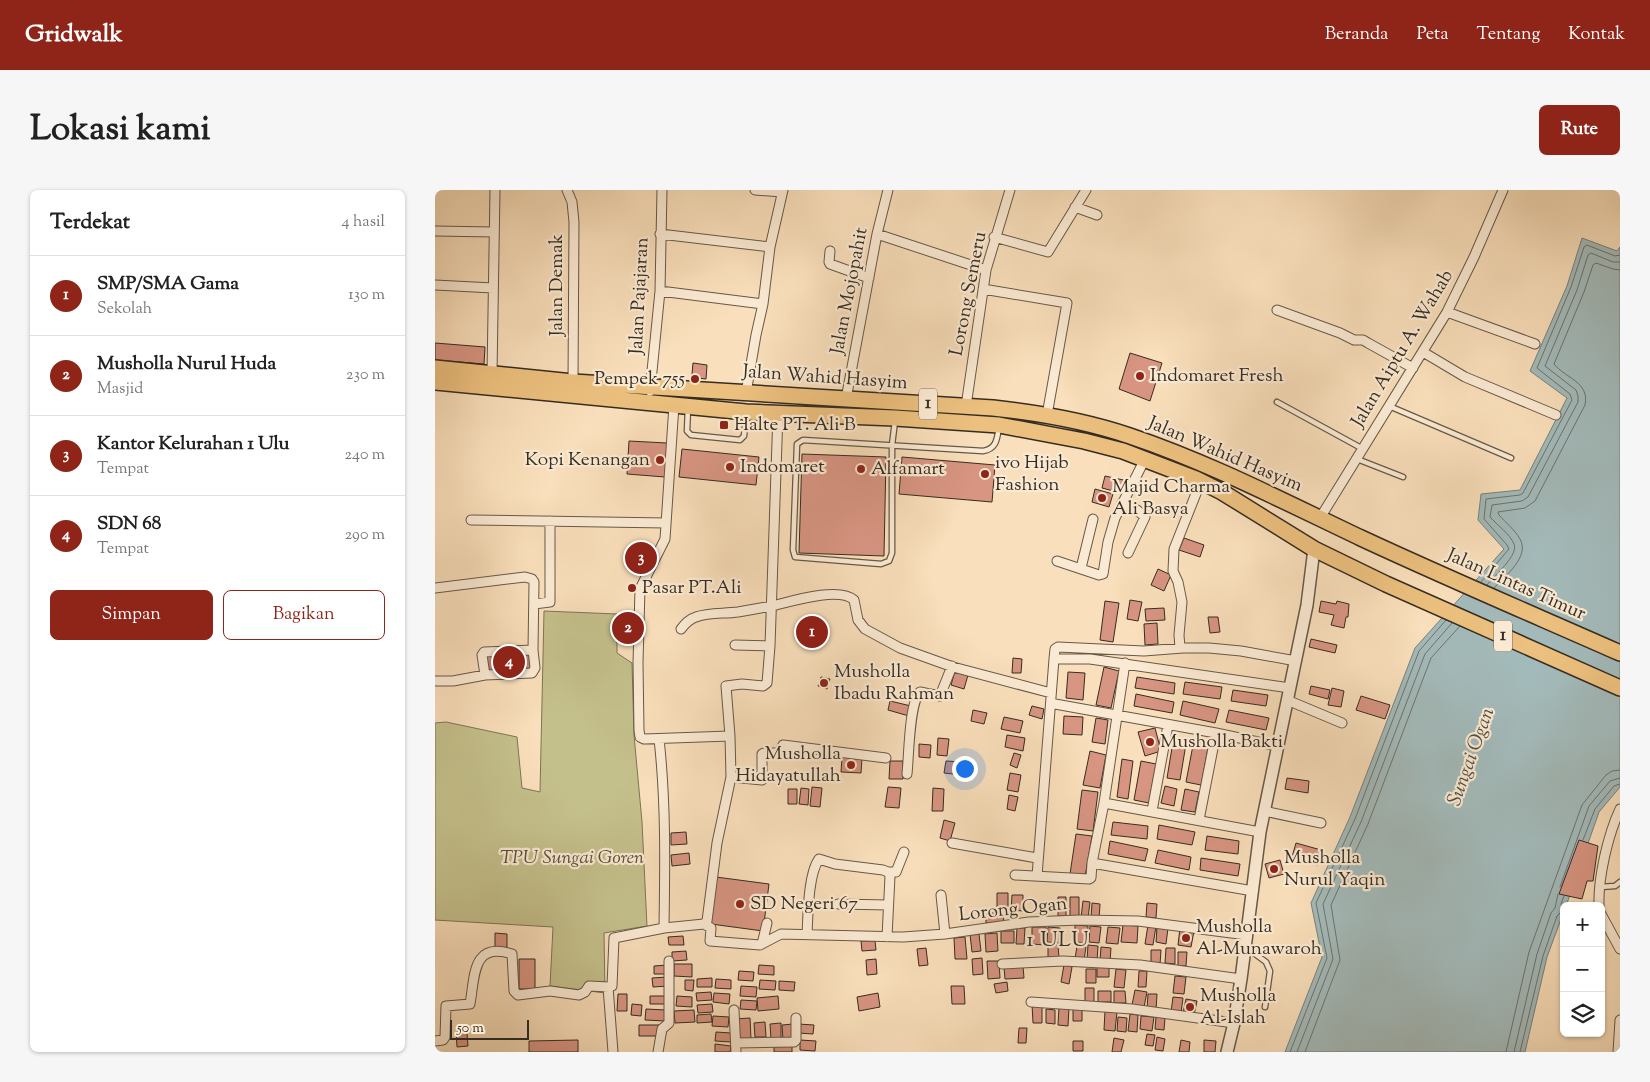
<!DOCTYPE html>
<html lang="id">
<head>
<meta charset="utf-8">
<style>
  :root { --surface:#fff; --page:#f6f6f6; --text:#222; --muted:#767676; --line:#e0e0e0; --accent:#8f2418 }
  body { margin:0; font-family:"Sorts Mill Goudy",serif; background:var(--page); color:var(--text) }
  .controls { position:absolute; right:15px; bottom:15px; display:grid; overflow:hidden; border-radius:8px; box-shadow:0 1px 4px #0004 }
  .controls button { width:45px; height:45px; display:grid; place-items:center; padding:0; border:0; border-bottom:1px solid var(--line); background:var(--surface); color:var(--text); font:25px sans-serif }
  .scale { position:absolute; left:15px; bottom:12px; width:79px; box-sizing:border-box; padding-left:5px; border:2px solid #352c22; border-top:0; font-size:14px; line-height:18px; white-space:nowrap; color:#352c22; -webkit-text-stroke:4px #fbead3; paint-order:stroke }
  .you { position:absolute; left:529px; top:578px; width:18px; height:18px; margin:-12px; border:4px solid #fff; border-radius:50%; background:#1a73e8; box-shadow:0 0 0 8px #1a73e833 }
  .badge { display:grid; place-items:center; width:32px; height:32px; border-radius:50%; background:var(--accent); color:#fff; font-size:16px; font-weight:700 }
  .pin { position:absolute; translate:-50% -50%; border:2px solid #fff; box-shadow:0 1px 5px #0006 }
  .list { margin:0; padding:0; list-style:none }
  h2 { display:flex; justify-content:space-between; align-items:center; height:65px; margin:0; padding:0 20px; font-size:21px }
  h2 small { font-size:16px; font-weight:400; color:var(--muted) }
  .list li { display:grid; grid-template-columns:32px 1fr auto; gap:15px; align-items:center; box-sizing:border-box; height:80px; padding:0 20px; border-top:1px solid var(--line) }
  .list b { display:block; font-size:19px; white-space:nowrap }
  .list p { margin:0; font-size:16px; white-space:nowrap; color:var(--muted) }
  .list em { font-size:16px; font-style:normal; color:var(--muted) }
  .actions { display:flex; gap:10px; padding:15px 20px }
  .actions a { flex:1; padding:11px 0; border:1px solid var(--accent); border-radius:8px; text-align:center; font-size:18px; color:var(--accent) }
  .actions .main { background:var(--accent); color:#fff }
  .icon { flex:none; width:28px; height:28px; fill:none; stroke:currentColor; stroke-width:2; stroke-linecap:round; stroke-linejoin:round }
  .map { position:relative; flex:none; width:1185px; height:862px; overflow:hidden; border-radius:8px }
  header { display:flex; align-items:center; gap:30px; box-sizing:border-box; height:70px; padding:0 25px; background:var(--accent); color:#fff }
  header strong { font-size:24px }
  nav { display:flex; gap:28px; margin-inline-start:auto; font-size:18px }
  .intro { display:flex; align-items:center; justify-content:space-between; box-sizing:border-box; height:120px; padding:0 30px }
  h1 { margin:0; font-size:35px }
  .button { padding:12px 22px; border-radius:8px; background:var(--accent); color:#fff; font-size:18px; font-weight:700 }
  main { display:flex; gap:30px; padding:0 30px }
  aside { flex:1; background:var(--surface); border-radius:8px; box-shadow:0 1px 4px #0004 }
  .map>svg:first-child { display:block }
  .green { fill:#c4c08c; stroke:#7c7657 }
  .water { fill:#a3baba; stroke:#77817d }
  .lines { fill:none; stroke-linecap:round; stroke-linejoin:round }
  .shore { stroke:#6c736e; stroke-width:1 }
  .building { fill:#d89582; stroke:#352c22 }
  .service-casing { stroke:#665948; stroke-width:7 }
  .minor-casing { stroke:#665948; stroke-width:11 }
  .tertiary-casing { stroke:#665948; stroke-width:14 }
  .trunk-casing { stroke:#352c22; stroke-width:18 }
  .service { stroke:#fbead3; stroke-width:4.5 }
  .minor { stroke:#fbead3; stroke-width:9 }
  .tertiary { stroke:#fbead3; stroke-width:11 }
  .trunk { stroke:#ecc07e; stroke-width:15 }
  .poi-dot { fill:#8f2418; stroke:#fbead3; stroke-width:2 }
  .labels { text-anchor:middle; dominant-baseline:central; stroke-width:4.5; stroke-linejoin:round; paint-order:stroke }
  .shield { fill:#fbead3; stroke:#706557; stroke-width:1 }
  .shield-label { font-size:18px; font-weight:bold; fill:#352c22 }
  .street-label { font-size:19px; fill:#352c22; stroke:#fbead3 }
  .poi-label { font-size:19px; fill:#352c22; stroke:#fbead3; text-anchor:start }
  .park-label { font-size:19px; font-style:italic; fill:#59513c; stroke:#fbead3 }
  .water-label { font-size:20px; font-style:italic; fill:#505048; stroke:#fbead3 }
  .quarter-label { font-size:21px; letter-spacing:1px; fill:#352c22; stroke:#fbead3 }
</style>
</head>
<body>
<header>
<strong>Gridwalk</strong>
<nav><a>Beranda</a><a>Peta</a><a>Tentang</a><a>Kontak</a></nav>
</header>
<div class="intro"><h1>Lokasi kami</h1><a class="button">Rute</a></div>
<main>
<aside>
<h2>Terdekat<small>4 hasil</small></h2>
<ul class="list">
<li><span class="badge">1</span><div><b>SMP/SMA Gama</b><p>Sekolah</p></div><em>130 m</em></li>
<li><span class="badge">2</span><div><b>Musholla Nurul Huda</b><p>Masjid</p></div><em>230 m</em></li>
<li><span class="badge">3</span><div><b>Kantor Kelurahan 1 Ulu</b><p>Tempat</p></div><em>240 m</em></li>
<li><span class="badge">4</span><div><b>SDN 68</b><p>Tempat</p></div><em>290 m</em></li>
</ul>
<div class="actions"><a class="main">Simpan</a><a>Bagikan</a></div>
</aside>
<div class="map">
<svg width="1185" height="862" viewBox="0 0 1185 862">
  <rect width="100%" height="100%" fill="#f9dfbb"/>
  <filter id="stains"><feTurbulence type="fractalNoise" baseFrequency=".004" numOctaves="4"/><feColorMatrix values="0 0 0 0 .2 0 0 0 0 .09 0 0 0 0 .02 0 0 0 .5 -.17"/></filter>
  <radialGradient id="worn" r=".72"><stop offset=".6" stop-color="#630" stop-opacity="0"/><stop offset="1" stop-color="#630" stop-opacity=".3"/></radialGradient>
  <path class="green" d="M109,421l73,3v39l15,10 2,72 8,87 5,104 -43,7 1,60 -55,-7 3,-59 -118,-7v-197l11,-1 71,15 5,51 18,4z"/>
  <path class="water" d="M1147,48l35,13 3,-4v540l-21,25 -33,94h-2v5l-17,46 -22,95h-240l37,-95 -11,-54 39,-86 65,-169 89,-99 -26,-29 3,-26 39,-4 47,-92 -37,-27 37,-85z"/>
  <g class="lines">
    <path class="shore" d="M1046,392l28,-33 -2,-4 -23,-26 2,-20 34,-4 3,-2 49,-93 -2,-6 -33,-26 34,-81 13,-40 3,-2 28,11 5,-1
      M1052,395c7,-9 32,-30 27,-41 -4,-10 -17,-19 -24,-27l2,-12 30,-4 6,-4 50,-95v-6l-2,-6 -31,-24 32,-76 11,-35 3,-2 22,9h7
      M1059,398c11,-12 36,-31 26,-49 -5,-9 -15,-17 -21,-24l-1,-3 27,-4 10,-7 50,-96c5,-23 -20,-27 -31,-41l30,-72 9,-27 3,-2 17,6 7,1
      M1148,650l12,-31 19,-23 6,-2
      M1125,697l29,-81 21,-25 10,-3
      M855,862l37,-94 -11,-55 39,-84 64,-168 27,-31
      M862,862l36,-93 -10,-55 38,-82 64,-168 27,-31
      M870,862l35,-92 -9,-55 37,-81 63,-166 29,-32
      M1071,862l23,-100 53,-147 24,-30 6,-4 8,-1
      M1079,862l23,-98 14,-41 4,-5 3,-14
      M1085,862l23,-96 14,-40 6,-6 -2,-6 3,-8"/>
  </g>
  <path class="building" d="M0,153l50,4 -1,17 -49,-4z
    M695,163l32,10 -12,38 -31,-12z
    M258,173l14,2 -1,14 -9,-1v8l-6,-1z
    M194,251l38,2 -2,34 -38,-3z
    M247,259l77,8 -3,28 -77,-8z
    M367,264l84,3 -2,99 -85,-3z
    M467,267l93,8 -3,37 -93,-8z
    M670,286l23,5 -3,13 -23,-6z
    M660,299l18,5 -4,13 -17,-5z
    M749,348l20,7 -4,12 -21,-7z
    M199,357l15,1 -1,22 -16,-1z
    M723,379l13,6 -7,16 -13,-6z
    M695,410l12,2 -4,19 -11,-2z
    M670,411l14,2 -6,39 -13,-2z
    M886,411l15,3 1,-3 12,3 -1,13h-2l-2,11 -13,-3 3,-10 -15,-3z
    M729,418l1,12 -19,1 -1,-12z
    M773,427h10l2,15 -10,1z
    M188,431h10v14h-11z
    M722,433l1,21 -13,1 -1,-21z
    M876,449l26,6 -2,8 -26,-6z
    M96,464v16l-44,1 -1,-16z
    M578,468l9,1 -1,14h-9z
    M669,477l15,4 -8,37 -15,-3z
    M520,481l13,4 -4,14 -13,-4z
    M633,482l17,1 -2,27 -17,-2z
    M386,487l9,2 -3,10 -9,-3z
    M702,487l38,6 -1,11 -39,-6z
    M750,492l37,5 -2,12 -37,-5z
    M876,496l19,4 -2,9 -19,-5z
    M897,498l12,3 -3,16 -13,-2z
    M798,500l35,5 -2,11 -35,-5z
    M701,504l38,8 -2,11 -38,-7z
    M926,506l29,9 -5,14 -29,-9z
    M455,511l21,5 -2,10 -21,-6z
    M748,511l36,8 -4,14 -35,-8z
    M597,516l12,3 -2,10 -13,-4z
    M538,520l14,3 -3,11 -13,-3z
    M794,520l40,8 -3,12 -40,-8z
    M629,526l19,1 -1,18 -19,-1z
    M569,527l19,4 -3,12 -19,-4z
    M661,528l12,2 -3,24 -13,-2z
    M720,538l6,23 -16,5 -7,-24z
    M572,545l18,3 -2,13 -18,-4z
    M503,548l11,1 -2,17 -10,-1z
    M759,550l15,3 -8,42 -15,-3z
    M738,552l13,2 -6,36 -13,-2z
    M484,554l12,1 -1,13 -11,-1z
    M655,561l16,4 -6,33 -17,-3z
    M579,563l7,2 -4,13 -7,-3z
    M407,567l20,1 -1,15 -20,-1z
    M687,569l11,2 -5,38 -11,-2z
    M455,571h13v18h-14z
    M511,571l17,1 -1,13 -18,-2z
    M706,571l15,3 -7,39 -15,-3z
    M575,583l11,2 -3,17 -11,-2z
    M852,588l22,3 -1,12 -23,-4z
    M730,596l12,3 -3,17 -13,-3z
    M377,597l10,1 -2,19 -10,-1z
    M453,597l13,1 -2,20 -14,-1z
    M366,598l8,1 -1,16 -9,-1z
    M498,598l11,1 -1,22h-11z
    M353,599h9v15h-9z
    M750,599l14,3 -4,20 -14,-2z
    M647,600l16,2 -5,39 -16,-2z
    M574,605l9,2 -3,14 -8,-2z
    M509,630l11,3 -5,18 -10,-3z
    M678,632l35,4 -1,13 -36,-4z
    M724,635l36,7 -3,13 -35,-6z
    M251,642l1,12 -16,1v-12z
    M641,644l16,2 -7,41 -15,-3z
    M772,646l32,5 -1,13 -33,-4z
    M1144,650l19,6 -5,35h-6l-5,18 -23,-5z
    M675,651l38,8 -3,12 -37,-7z
    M861,653l25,7 -4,15 -25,-8z
    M723,660l33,7 -2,13 -34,-7z
    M254,663l1,11 -18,2 -1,-11z
    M766,668l39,6 -2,12 -38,-6z
    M845,670l4,14 -15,4 -4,-14z
    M281,687l53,7 -6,47 -52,-7z
    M562,703h11v16h-11z
    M577,705h11v16l-12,-1z
    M623,707h8v19h-8z
    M635,707h9v21h-9z
    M648,711l7,1 -2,16h-7z
    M657,713l8,1 -1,15 -8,-1z
    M712,713l10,1 -1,14 -10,-1z
    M551,723h17l1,10h-18z
    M640,735l13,1 -1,17 -12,-1z
    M688,735l15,1 -1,17 -16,-1z
    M713,735l8,1 -3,19 -8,-1z
    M655,736l11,1 -2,16 -10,-1z
    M597,737h14v18l-14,-1z
    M613,737l12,1 -1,15 -12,-1z
    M673,737l12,1 -2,16 -12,-1z
    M722,737l11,1 -2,16 -10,-2z
    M582,738h8l-1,16h-8z
    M745,738l14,3 -3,16 -13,-2z
    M566,741h13v12h-13z
    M60,743l12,1v15l-12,-1z
    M562,743l1,18 -12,1 -1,-18z
    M535,744h9l2,17 -9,1z
    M248,746l1,9h-15l-1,-8z
    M530,747l2,22h-12l-1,-21z
    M426,751h14l1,9 -14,1z
    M613,755h10l1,13h-11z
    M653,755l10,1 -1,15 -10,-1z
    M642,756l9,1 -2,13 -9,-1z
    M666,757l10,1 -1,14 -10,-1z
    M491,758l2,17 -9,1 -2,-17z
    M731,758h9v16l-10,-1z
    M716,760h10l-1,15 -9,-1z
    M251,761l1,9 -15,1v-9z
    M743,762h9l-1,14h-8z
    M547,768l1,16 -10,1 -1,-16z
    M84,769h16v30h-16z
    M441,769l1,15 -10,1 -1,-15z
    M552,771h12l1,17 -12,1z
    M239,774h18v13l-18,-1z
    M233,775l1,9h-15v-8z
    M324,775l15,1v9l-16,-1z
    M629,775l8,2 -3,17 -8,-2z
    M674,775v12h-12v-11z
    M588,776l1,12 -19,1 -1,-12z
    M651,779h10v14h-10z
    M681,779l10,1 -2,18 -10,-1z
    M304,781l15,1 -1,9 -15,-1z
    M704,781h8l-1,16h-8z
    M740,786l11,1 -2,17 -11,-1z
    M232,787l1,9 -15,1 -1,-9z
    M277,788v9h-15v-8z
    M281,789l15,1v9l-16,-1z
    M250,790h9l-1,11 -8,-1z
    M325,790l16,1 -1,9 -16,-1z
    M344,791l16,1 -1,9 -15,-1z
    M572,792l1,9 -12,2 -2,-9z
    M306,796l16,1 -1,10 -16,-1z
    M516,796h13l1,18h-13z
    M650,798h9v15h-9z
    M700,800l12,2 -3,15 -12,-2z
    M663,801h13v11h-13z
    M679,801h11l1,12h-12z
    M276,802l1,8 -15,1 -1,-8z
    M279,803l16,1 -1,10 -16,-2z
    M443,803l2,14 -21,4 -2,-14z
    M183,804h9v17h-10z
    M713,804h9l-1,16 -9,-1z
    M215,806h19v8h-19z
    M242,806l15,1v10l-16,-1z
    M343,806l1,13 -21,2 -1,-13z
    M738,807l10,1 -2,15 -10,-1z
    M751,809l11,2 -3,14 -11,-2z
    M306,810l16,1 -1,9 -16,-1z
    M197,814l10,1 -1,11 -10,-1z
    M277,814l1,8 -15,1 -1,-8z
    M597,814h10v19h-9z
    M624,817l10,1 -1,18 -10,-1z
    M211,819l20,1 -1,11 -20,-1z
    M611,819l9,1v14l-9,-1z
    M638,819h9v12h-9z
    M259,820l1,12 -20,1 -1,-12z
    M670,821l12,1 -2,19 -11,-1z
    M276,824l1,8 -15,1v-8z
    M695,824l8,1 -1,17 -9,-1z
    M278,826l16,1 -1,10 -16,-1z
    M706,826l13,1 -2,14 -12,-2z
    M683,827l9,1 -1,14 -9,-1z
    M721,827l9,1 -1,12 -9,-1z
    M315,828l1,21h-15l-1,-20z
    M330,832l1,15h-11l-1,-14z
    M346,833v15l-10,1 -1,-15z
    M358,834l1,15 -11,1 -1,-15z
    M363,834l16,1 -1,9 -15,-1z
    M204,835h20v11h-20z
    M584,838h8l-1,15h-8z
    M21,842h11l1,14 -11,1z
    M281,842l15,1v9l-16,-1z
    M712,844l8,1 -2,11 -8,-1z
    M722,847l8,2 -2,12 -8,-1z
    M679,848l10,2 -3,12h-9z
    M143,850v12h-49v-11z
    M365,850l16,1 -1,10 -15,-1z
    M746,850l9,2 -1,10h-10z
    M769,850l12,1 -1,11h-11z
    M638,851h10v10h-10z
    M280,854l16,2 -1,6h-15z
    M339,856h18v6h-18z"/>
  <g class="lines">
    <defs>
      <path id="service" d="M842,212l86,47
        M954,216l122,52
        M253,218l-1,23 4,4 49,5 4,-4 2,-20
        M460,231l-3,24v108l-3,8 -8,3 -86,-7 -2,-7 4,-106 6,-4 180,11c14,-2 14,-13 16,-24
        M922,269l46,18
        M1165,697l15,-1 5,-4
        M811,760l5,1 15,11 4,9 -5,36"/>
      <path id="minor" d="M132,0l5,12 2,20 -1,160
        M320,0l27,2
        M640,17l22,8
        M0,41l59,1
        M225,44l110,13
        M442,44l109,36
        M559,47l54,15 38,-62
        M395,61l-1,11 1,2 39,14
        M0,95l58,3
        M548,99l84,14 -20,112
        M225,101l103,13
        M842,120l63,23 14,7h9l5,3 45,25
        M1012,122l88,32
        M988,162l42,25 91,38
        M57,184l3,-184
        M215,201l10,-100 2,-101
        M311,203l10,-58 7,-31 7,-57 13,-57
        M411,209l31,-165 11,-44
        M531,216l20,-136 24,-80
        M687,313l15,7 8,7 -17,36
        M885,328l127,-206 27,-55 29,-67
        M36,330l195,3
        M622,371l42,14 4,-1 5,-32 7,-24 30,-59
        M646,378l12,-49
        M0,398l90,-11 7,2 2,3 -1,68 2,18 -3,5 -47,2 -32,6h-18
        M99,414l16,-2v-81
        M246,439c4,-5 8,-10 15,-12 13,-5 28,-3 42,-5 11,-2 23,-4 34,-6 17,-4 67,-20 82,-6l4,20 7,9 35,19 53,19 98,26
        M300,455l35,1
        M745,458l-1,-13 3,-33 -4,-20 -5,-11 1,-22 27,-68
        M619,469l1,-10 3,-2 86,4 39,-3h26l32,3 55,10
        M690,473l-21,140 -12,60 161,28
        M50,485l-3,-20 2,-3 49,-2
        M852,510l55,23
        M620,514l161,29 61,13
        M295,546l-4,-50 16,-2 21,2 4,-3 3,-37 8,-233
        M472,584c2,-18 2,-71 13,-82l20,4 12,-30
        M296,587l31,3v-26l2,-1h15l4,-8 103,13
        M669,613l156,29
        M717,621l16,-86
        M829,621l57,12
        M764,630l17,-87
        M517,653l85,15
        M453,682h8l8,-20
        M580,685l74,4 2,-1 1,-15
        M602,686l17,-217h36l200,29
        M506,705l4,39
        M403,714l50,1
        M1164,716c-1,-29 9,-71 21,-97
        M1166,724l19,35
        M269,734l7,4 -1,13 50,4 21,-11 122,3 42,-3 84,-12 51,-2 58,1 109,14
        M229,738l40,-4 3,-3 10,-78 14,-66 -1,-41 -86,3 -4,-2 -1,-7 -1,-67 2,-74 25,-50 9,-134
        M372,745c1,-19 1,-61 12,-76l16,5 48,6 5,2 2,4 -3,61
        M327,754l5,-21
        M567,774l61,-3 77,4 101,14
        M173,797l5,65
        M596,812l101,7 102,14
        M299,820l2,42
        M0,851l8,-1 2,-3 1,-31 24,-2c5,-28 2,-63 42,-50l2,37 4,4 32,-4 29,4 6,-3 4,-6 20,1 3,-1 2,-48 50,-10c1,-64 2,-126 -5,-189
        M301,853l58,-1 2,-2v-22
        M223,862l4,-23 7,-6v-62
        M1183,862l2,-32"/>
      <path id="tertiary" d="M792,862l7,-29 7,-44 19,-147 47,-227 7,-56"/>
      <path id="trunk" d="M0,178l138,14 420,26c46,5 93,13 137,28 80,27 155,66 231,102 86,40 173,77 259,115
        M0,192l311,30 149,6 104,7 85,16 39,10 73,28 26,13 92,57 72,35 234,104"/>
    </defs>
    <use href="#service" class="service-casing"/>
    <use href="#minor" class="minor-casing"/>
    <use href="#tertiary" class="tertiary-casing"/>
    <use href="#trunk" class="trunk-casing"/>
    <use href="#service" class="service"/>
    <use href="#minor" class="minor"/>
    <use href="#tertiary" class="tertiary"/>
    <use href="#trunk" class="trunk"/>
  </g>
  <g class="poi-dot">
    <circle cx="705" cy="186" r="5"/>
    <circle cx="260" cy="189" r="5"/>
    <rect x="284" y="230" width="10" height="10" rx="2.5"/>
    <circle cx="225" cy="270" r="5"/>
    <circle cx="295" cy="277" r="5"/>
    <circle cx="426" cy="279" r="5"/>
    <circle cx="550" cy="284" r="5"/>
    <circle cx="667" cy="308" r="5"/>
    <circle cx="197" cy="398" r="5"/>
    <circle cx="389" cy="493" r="5"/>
    <circle cx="715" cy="552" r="5"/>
    <circle cx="416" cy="575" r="5"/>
    <circle cx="839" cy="679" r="5"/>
    <circle cx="305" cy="714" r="5"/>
    <circle cx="751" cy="748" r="5"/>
    <circle cx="755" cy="817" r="5"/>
  </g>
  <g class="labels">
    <g class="shield">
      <rect x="484" y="198.5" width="18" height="31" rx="4"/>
      <rect x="1059" y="430.5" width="18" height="31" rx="4"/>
    </g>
    <g class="shield-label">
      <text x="493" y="214">1</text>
      <text x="1068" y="446">1</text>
    </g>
    <g class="street-label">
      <text transform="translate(122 95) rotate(-90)">Jalan Demak</text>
      <text transform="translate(415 101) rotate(-79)">Jalan Mojopahit</text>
      <text transform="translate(534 104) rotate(-79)">Lorong Semeru</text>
      <text transform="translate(205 106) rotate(-87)">Jalan Pajajaran</text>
      <text transform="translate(968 159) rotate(-59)">Jalan Aiptu A. Wahab</text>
      <text transform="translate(390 188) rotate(4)">Jalan Wahid Hasyim</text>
      <text transform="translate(790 265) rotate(23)">Jalan Wahid Hasyim</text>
      <text transform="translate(1081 395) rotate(24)">Jalan Lintas Timur</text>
      <text transform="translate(578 720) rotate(-6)">Lorong Ogan</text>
    </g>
    <g class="poi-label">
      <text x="715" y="186">Indomaret Fresh</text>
      <text x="250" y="189" text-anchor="end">Pempek 755</text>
      <text x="299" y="235">Halte PT. Ali B</text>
      <text x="215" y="270" text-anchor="end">Kopi Kenangan</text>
      <text x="560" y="273">ivo Hijab<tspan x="560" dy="22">Fashion</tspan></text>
      <text x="305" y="277">Indomaret</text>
      <text x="436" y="279">Alfamart</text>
      <text x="677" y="297">Majid Charma<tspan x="677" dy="22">Ali Basya</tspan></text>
      <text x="207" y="398">Pasar PT.Ali</text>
      <text x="399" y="482">Musholla<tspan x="399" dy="22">Ibadu Rahman</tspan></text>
      <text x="725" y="552">Musholla Bakti</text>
      <text x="406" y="564" text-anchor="end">Musholla<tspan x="406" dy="22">Hidayatullah</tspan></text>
      <text x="849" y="668">Musholla<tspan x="849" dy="22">Nurul Yaqin</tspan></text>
      <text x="315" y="714">SD Negeri 67</text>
      <text x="761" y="737">Musholla<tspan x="761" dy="22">Al-Munawaroh</tspan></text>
      <text x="765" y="806">Musholla<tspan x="765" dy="22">Al-Islah</tspan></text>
    </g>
    <g class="park-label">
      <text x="137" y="668">TPU Sungai Goren</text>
    </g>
    <g class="water-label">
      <text transform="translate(1037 567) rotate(-70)">Sungai Ogan</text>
    </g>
    <g class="quarter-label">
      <text x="623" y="751">1 ULU</text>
    </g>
  </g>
  <rect width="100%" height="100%" filter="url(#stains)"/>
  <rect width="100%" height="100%" fill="url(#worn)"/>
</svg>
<div class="controls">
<button>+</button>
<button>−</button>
<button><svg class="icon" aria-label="layers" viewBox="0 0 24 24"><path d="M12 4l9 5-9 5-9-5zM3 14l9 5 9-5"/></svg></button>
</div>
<div class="scale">50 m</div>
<div class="you"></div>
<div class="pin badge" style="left:377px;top:442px">1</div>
<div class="pin badge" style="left:193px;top:438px">2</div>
<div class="pin badge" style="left:206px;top:368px">3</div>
<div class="pin badge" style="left:74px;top:472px">4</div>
</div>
</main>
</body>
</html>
